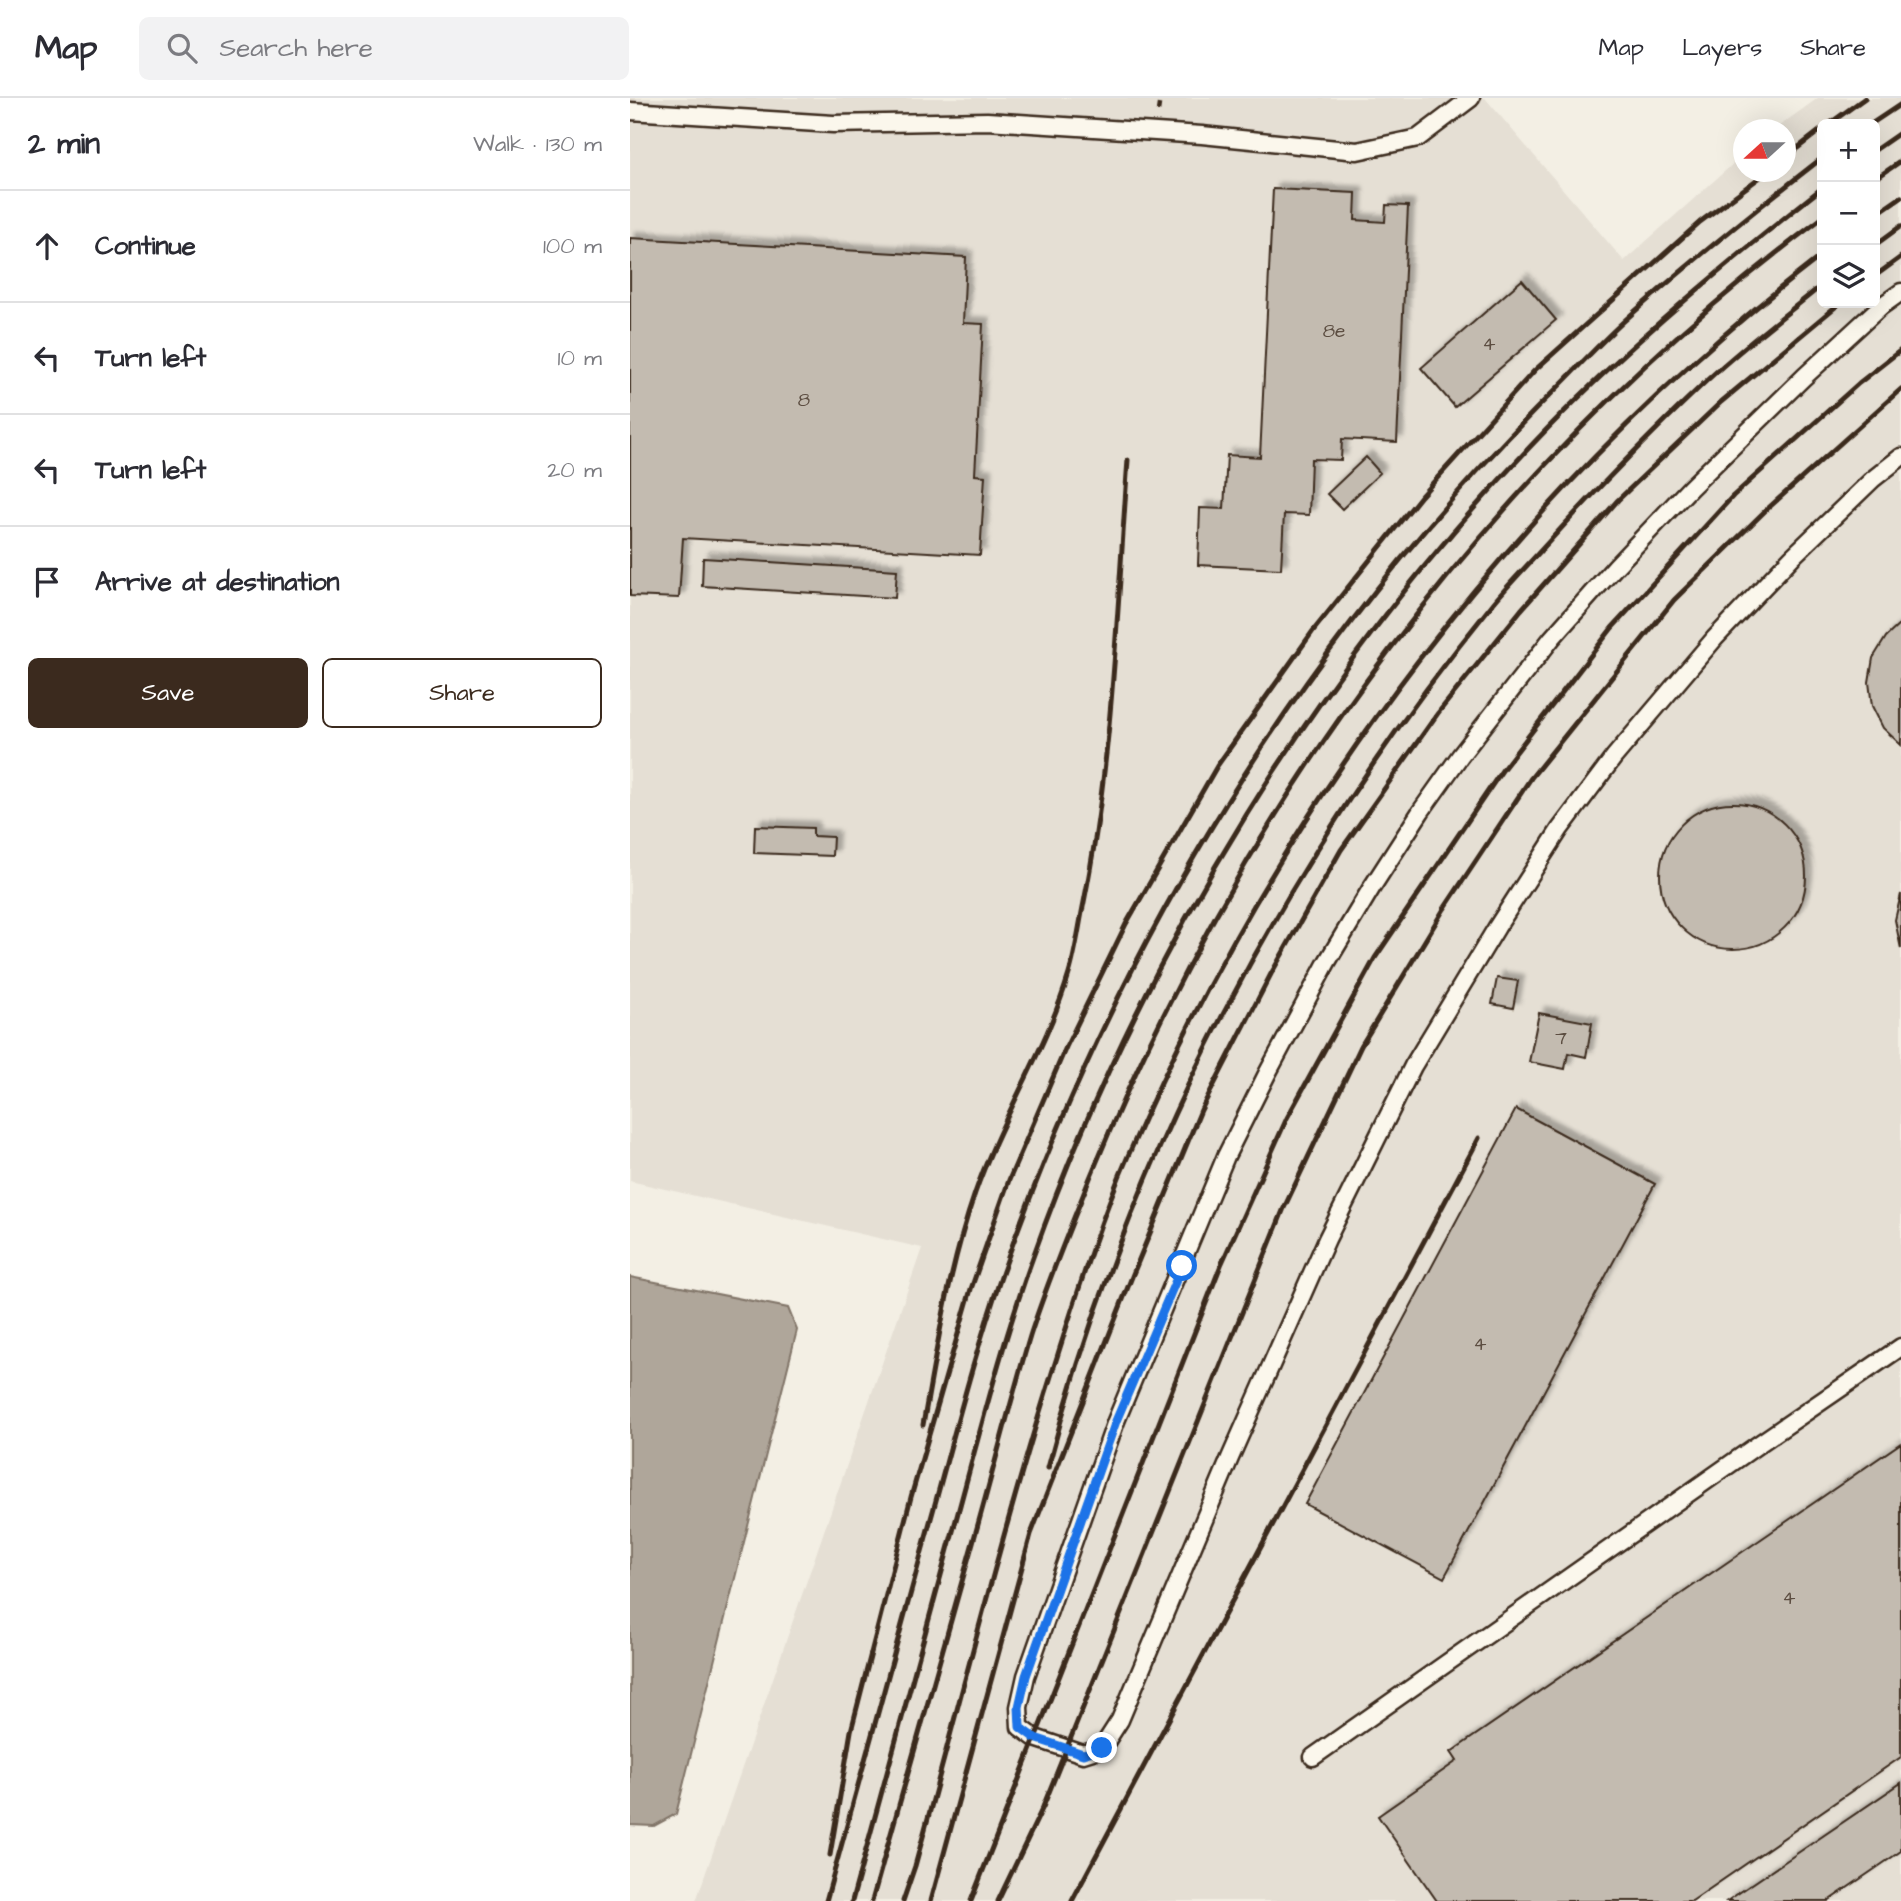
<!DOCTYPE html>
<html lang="en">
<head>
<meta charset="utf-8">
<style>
  :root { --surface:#fff; --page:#f2f2f3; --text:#2b2b33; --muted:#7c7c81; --line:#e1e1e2; --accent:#3b2a1e }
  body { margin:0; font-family:"Architects Daughter",sans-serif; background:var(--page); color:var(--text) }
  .controls { position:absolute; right:21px; top:21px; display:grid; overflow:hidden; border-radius:10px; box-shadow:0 7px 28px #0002 }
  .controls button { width:63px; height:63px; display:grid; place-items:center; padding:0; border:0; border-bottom:2px solid var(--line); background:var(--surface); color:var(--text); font:35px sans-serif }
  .compass { position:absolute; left:1103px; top:21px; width:63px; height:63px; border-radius:50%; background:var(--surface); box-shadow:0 7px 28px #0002; rotate:249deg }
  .stop { position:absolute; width:21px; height:21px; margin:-16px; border:5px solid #1a73e8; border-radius:50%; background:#fff }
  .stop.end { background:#1a73e8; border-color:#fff; box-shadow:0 2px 7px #0008 }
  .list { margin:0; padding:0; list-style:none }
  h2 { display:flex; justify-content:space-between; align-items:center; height:91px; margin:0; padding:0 28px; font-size:30px }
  h2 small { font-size:23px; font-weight:400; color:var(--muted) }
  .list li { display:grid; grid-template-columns:46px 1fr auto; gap:21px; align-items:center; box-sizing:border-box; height:112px; padding:0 28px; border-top:2px solid var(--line) }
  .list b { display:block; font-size:26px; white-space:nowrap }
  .list em { font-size:23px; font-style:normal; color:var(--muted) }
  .actions { display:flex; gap:14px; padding:21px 28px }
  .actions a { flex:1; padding:16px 0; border:2px solid var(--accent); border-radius:10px; text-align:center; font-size:24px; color:var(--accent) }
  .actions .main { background:var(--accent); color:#fff }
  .icon { flex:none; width:38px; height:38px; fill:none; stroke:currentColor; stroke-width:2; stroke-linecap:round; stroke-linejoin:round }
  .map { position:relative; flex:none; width:1271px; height:1803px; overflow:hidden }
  header { display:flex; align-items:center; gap:42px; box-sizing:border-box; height:98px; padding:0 35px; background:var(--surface); border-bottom:2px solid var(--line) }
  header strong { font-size:33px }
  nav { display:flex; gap:38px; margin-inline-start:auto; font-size:24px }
  .search { width:490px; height:63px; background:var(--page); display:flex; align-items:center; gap:18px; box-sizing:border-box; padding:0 24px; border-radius:10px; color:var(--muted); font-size:26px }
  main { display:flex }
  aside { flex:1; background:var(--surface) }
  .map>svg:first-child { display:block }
  .built { fill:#e5dfd4; fill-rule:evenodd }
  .water { fill:#afa69a; stroke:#817468; stroke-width:2 }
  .building { fill:#c3bbb0; stroke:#3b2a1e; stroke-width:2; filter:url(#shadow) }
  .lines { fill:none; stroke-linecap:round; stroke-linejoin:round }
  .lane-casing { stroke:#3b2a1e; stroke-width:21 }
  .path { stroke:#3b2a1e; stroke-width:4.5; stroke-dasharray:7 5; stroke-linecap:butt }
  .lane { stroke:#fbf7ec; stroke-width:16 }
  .rail { stroke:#3b2a1e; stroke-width:5 }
  .route { stroke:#1a73e8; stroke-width:9 }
  .labels { text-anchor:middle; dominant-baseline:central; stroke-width:7; stroke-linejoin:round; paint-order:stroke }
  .number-label { font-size:19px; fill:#5d4e42 }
</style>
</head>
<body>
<header>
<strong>Map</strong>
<div class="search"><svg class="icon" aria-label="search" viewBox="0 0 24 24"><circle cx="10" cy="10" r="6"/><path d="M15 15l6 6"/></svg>Search here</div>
<nav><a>Map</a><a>Layers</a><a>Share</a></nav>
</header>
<main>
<aside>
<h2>2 min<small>Walk · 130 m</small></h2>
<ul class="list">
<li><svg class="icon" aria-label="ahead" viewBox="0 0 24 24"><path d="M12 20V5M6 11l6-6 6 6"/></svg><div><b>Continue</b></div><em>100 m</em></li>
<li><svg class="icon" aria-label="left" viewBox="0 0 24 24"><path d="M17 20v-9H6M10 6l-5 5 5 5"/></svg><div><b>Turn left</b></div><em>10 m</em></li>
<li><svg class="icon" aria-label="left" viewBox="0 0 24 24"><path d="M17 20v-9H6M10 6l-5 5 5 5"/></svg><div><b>Turn left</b></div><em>20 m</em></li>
<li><svg class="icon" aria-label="arrive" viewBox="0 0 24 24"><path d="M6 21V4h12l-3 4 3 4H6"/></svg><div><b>Arrive at destination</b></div></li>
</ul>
<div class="actions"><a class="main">Save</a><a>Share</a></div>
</aside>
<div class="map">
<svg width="1271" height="1803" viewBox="0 0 1271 1803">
  <defs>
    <filter id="shadow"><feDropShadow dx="6" dy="-6" stdDeviation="2" flood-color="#0004"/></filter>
  </defs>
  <rect width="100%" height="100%" fill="#f3efe4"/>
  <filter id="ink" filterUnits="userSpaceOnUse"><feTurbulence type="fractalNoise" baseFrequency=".0143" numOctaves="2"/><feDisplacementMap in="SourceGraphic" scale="14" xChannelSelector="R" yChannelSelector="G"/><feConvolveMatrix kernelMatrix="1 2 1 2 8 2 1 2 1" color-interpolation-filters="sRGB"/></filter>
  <g filter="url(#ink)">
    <path class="built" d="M0,0h855l139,163 119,-106 1,17h42v-42l-11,-1 43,-31h83v1803h-1205l226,-653 -292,-67zM1192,26h53v179h-53z"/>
    <path class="water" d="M0,1179l158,31 9,22 -121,484 -22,12 -24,-1z"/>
    <path class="building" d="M643,91l83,4 -1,27 30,2 1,-17 22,1 -11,236 -55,-3 -1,21 -30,-1 -2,56 -25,-1 -3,55 -83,-4 2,-57 24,1 3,-54 33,2z
      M0,140l336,19 -3,66 20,1 -8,151 10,1 -5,79 -297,-17 -4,60 -49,-2z
      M892,182l34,40 -101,87 -34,-39z
      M736,359l14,16 -38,36 -15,-15z
      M73,460l194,12 -2,28 -193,-12z
      M1271,525v122l-18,-17 -11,-22 -3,-24 4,-24 13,-21z
      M1030 778a73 73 0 1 1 146 0a73 73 0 1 1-146 0Z
      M125,728l58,2v8l20,1 -1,19 -78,-3z
      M1271,796v55l-6,-29z
      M867,880l21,3 -5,27 -21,-4z
      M909,915l53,10 -6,34 -18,-4 -3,16 -36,-7z
      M886,1011l139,75 -211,394 -139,-74z
      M1271,1345v314l-209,144h-255l-59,-85 79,-55 -6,-9z
      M1271,1685v68l-73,50h-101z"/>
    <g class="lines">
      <defs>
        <path id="lane" d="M0,13l203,13 154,-3 215,14 155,16 61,-13 53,-40
          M1271,194l-21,15 -76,70 -114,111 -75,79 -63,71 -92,118 -39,55 -49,76 -45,75 -60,112 -41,82 -110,265 -90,255 -7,31 1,20 15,11 48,16 19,-6 18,-28 110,-262 97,-219 86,-173 84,-139 63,-98 54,-72 101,-119 77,-81 81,-78 28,-22
          M683,1659l443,-311 145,-99"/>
      </defs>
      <use href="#lane" class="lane-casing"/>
      <path class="path" d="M528,13l2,-13"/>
      <use href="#lane" class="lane"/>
      <path class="rail" d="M1199,26l36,-26
        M1241,26l30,-20
        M1245,52l26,-18
        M1156,59l36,-28
        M1245,81l26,-18
        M1245,117l26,-18
        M1245,147l26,-19
        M1245,178l26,-19
        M293,1327c14,-78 26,-157 52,-232 26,-75 71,-143 94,-219 7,-23 10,-48 15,-72 29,-145 33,-295 44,-442
        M418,1370c82,-315 238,-609 443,-862 16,-20 35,-39 53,-59 50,-55 102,-109 156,-160 38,-37 82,-69 122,-102
        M200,1757l21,-124 60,-234 60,-208 38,-109 57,-133 60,-123 91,-158 96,-135 108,-135 114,-126 165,-148 67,-50
        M196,1803c35,-126 70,-253 104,-379 23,-83 44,-167 72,-248 117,-334 303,-637 555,-886 22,-22 43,-45 66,-66 64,-58 131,-111 199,-164
        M222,1803c35,-127 69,-254 104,-381 24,-88 46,-177 77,-263 110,-308 287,-594 515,-829 85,-87 179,-165 274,-240
        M242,1803c35,-124 70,-249 105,-373 18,-64 34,-129 53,-192 17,-53 39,-106 60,-158 153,-377 405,-716 732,-960
        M273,1803l12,-35c47,-171 89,-344 143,-512 21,-66 42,-134 70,-198 151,-352 390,-667 694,-901
        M301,1803l100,-367 102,-260 68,-164 70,-136 70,-124 97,-137 83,-103 97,-110 103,-98 119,-99
        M341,1803l250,-636 66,-147 88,-160 128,-189 109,-141 121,-132 126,-113 42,-33
        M368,1803l45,-94 241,-599 77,-162 83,-137 87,-131 143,-178 91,-89 136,-122
        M442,1803l407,-763"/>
    </g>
  </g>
  <g class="lines" filter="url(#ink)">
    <path class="route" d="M472,1650l-19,6 -48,-16 -15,-11 -1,-20 7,-31 90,-255 66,-155"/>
  </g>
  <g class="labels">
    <g class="number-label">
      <text x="704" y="233">8e</text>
      <text x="859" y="246">4</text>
      <text x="174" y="302">8</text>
      <text x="931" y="940">7</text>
      <text x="850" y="1246">4</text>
      <text x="1159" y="1500">4</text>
    </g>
  </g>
</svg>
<div class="controls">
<button>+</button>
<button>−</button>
<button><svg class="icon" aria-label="layers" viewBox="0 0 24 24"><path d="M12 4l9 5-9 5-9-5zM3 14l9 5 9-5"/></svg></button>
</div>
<svg class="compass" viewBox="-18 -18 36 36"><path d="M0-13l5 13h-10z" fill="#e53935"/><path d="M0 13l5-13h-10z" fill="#7c7c81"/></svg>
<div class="stop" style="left:552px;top:1168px"></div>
<div class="stop end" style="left:472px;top:1650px"></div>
</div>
</main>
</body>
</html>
